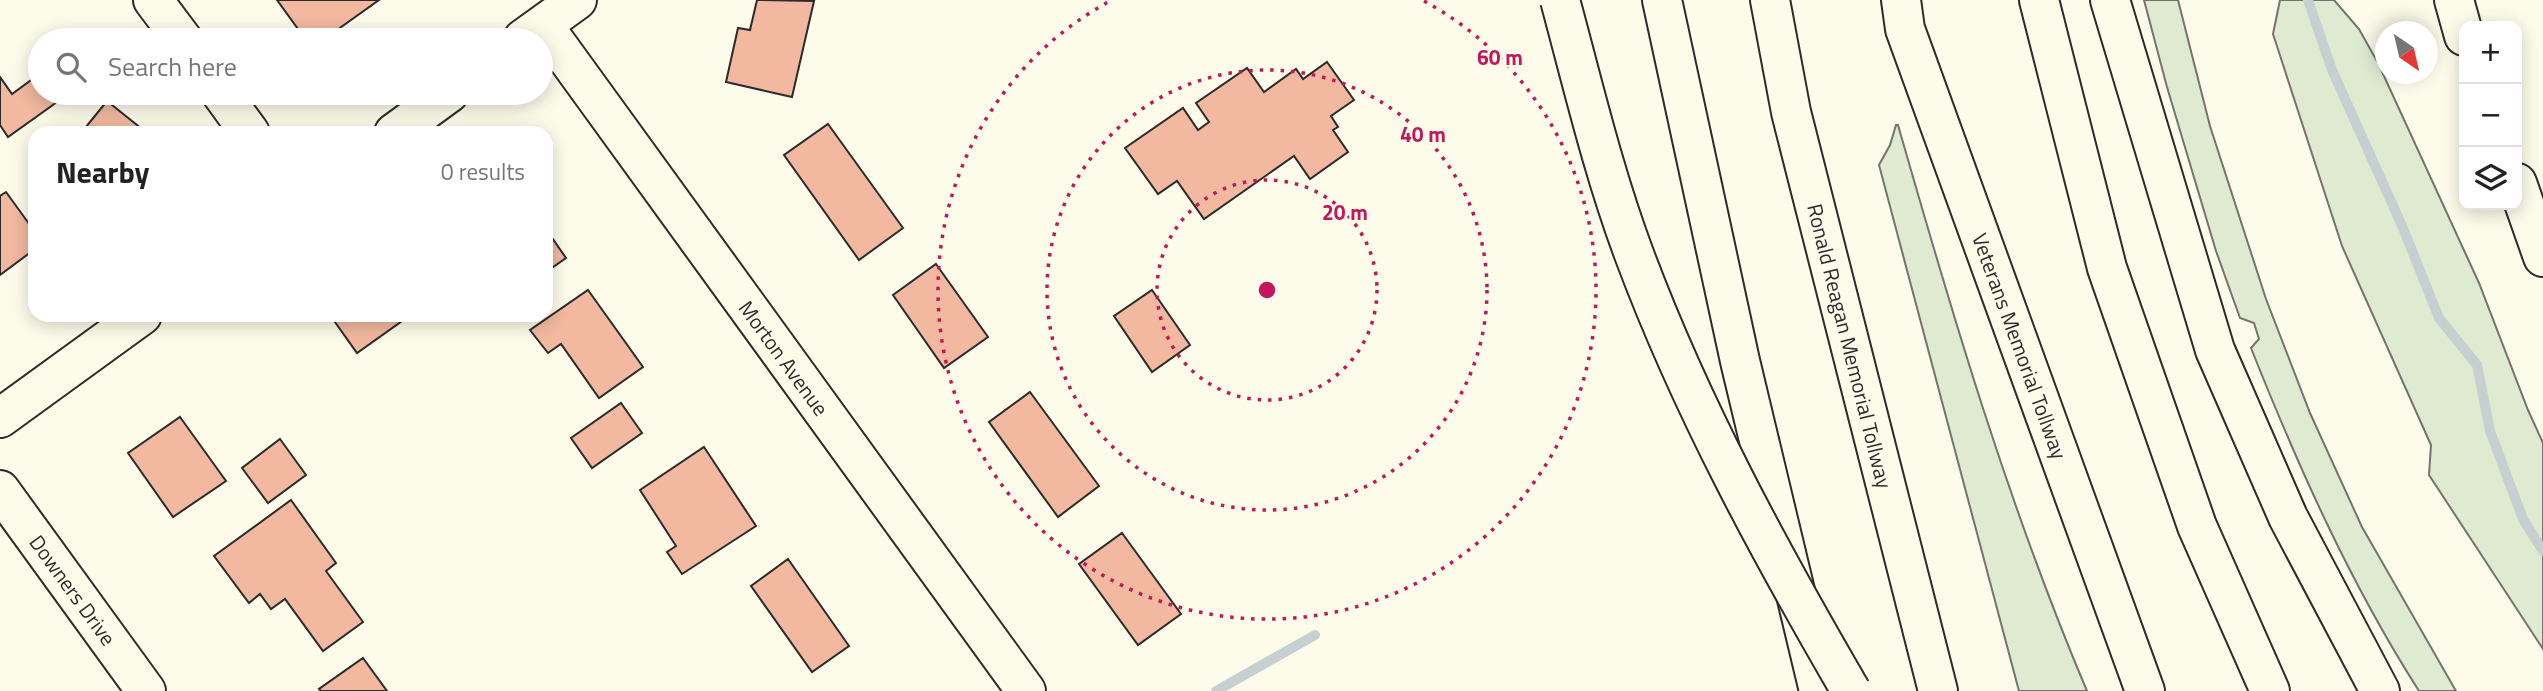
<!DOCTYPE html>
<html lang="en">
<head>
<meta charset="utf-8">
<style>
  :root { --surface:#fff; --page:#f2f2f2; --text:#222; --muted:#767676; --line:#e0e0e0 }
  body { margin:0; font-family:"Titillium Web",sans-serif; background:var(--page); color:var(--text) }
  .controls { position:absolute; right:21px; top:21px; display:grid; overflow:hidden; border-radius:14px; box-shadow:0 4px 18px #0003 }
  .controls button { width:63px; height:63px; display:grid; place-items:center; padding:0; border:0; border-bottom:2px solid var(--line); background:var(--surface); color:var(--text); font:35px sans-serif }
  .compass { position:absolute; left:2375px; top:21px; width:63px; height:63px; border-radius:50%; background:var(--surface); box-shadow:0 4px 18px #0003; rotate:146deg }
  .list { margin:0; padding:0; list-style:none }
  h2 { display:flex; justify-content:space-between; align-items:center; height:91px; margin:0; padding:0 28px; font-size:30px }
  h2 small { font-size:23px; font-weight:400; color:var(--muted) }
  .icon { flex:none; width:38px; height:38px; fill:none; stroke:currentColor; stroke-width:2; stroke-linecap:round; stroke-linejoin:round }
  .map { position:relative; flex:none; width:2543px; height:691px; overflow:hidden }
  .search { position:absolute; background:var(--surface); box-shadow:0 4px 18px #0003; left:28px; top:28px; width:525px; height:77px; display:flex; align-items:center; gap:18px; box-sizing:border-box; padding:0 24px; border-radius:38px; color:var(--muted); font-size:26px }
  .panel { position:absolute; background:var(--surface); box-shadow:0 4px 18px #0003; left:28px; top:126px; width:525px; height:196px; border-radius:21px }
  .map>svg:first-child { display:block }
  .green { fill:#deebd1; stroke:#74746e; stroke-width:2 }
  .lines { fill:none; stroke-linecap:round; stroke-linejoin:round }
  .stream { stroke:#c7d0d0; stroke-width:10 }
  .building { fill:#f2b8a0; stroke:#2b2b2b; stroke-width:2 }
  .minor-casing { stroke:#2b2b2b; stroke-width:42 }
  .major-casing { stroke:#2b2b2b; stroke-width:42 }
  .highway-casing { stroke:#2b2b2b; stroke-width:42 }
  .minor { stroke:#fdfbea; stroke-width:38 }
  .major { stroke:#fdfbea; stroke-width:38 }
  .highway { stroke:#fdfbea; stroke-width:38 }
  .highway-bridge-casing { stroke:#2b2b2b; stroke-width:42; stroke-linecap:butt }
  .highway-bridge { stroke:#fdfbea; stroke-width:38 }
  .ring { fill:none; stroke:#c2185b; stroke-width:3.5; stroke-dasharray:3.5 7 }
  .labels { text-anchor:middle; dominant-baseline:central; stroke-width:5; stroke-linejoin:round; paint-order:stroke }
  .street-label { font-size:21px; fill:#2b2b2b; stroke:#fdfbea }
  .centre { fill:#c2185b; stroke:#fdfbea; stroke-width:3.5 }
  .ring-label { font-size:21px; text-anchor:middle; font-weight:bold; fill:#c2185b; stroke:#fdfbea; stroke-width:5; stroke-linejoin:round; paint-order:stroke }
</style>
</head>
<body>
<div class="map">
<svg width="2543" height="691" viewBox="0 0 2543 691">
  <rect width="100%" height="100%" fill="#fdfbea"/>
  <path class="green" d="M2144,0h34l32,126 56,173 44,114 52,114 94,164h-37c-69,-108 -121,-225 -168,-343l8,-9 -5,-16 -14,-5 -24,-67 -49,-164z
    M2280,0h54l25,29 19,34 101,220 49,127 15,33v206l-114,-174 2,-30 -89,-199 -69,-212z
    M1896,125h2c55,192 111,382 189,566h-68l-140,-526 11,-20z"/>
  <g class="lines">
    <path class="stream" d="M2308,0l24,70 71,158 36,90 38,47 13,66 33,88 20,32
      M1216,691l99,-56"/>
  </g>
  <path class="building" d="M277,0h102l-56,40h-17z
    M757,0l57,1 -22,96 -66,-15 12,-54 12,2z
    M1327,62l27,38 -23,16 7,11 -5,3 15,22 -38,27 -16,-23 -90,63 -27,-38 -19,13 -33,-46 58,-40 15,22 11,-8 -13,-19 51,-35 17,24 32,-23 7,10z
    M38,75l2,3v15h11l6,9 -49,35 -8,-12v-48l12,17z
    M107,101l40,32h-66z
    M828,124l75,104 -44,32 -75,-105z
    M6,192l29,40v17l-35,26v-79z
    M546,229l20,29 -20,14z
    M936,264l52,73 -44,31 -51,-73z
    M588,290l55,77 -44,31 -38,-54 -13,9 -18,-23z
    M1152,290l38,55 -38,27 -38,-56z
    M330,315h78l1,1 -52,37z
    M1030,392l69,94 -41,31 -69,-95z
    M621,403l21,30 -50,35 -21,-30z
    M180,417l46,64 -53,36 -45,-64z
    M280,439l26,36 -38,28 -26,-35z
    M704,447l52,79 -74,48 -15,-22 9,-6 -36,-56z
    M291,500l45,63 -10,8 37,51 -40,29 -38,-52 -14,10 -11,-15 -11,9 -35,-47z
    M1122,533l59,81 -43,31 -59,-81z
    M788,559l61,87 -37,26 -61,-86z
    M363,658l24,33h-66l-2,-2z"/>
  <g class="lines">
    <defs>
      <path id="minor" d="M153,0l30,40
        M543,25l483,666
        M523,39l54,-39
        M221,93l29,40
        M394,133l55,-40
        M0,418l142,-103
        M0,490l146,201"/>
      <path id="major" d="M2454,0l10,36
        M2517,183l26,74"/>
      <path id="highway" d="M1662,0l78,361 79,330
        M1770,0l21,112 147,579
        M1901,0l4,29 240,662
        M2039,0l68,268 90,258 73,165
        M2110,0l105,350 73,167 92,174"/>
    </defs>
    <use href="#minor" class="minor-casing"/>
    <use href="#major" class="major-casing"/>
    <use href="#highway" class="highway-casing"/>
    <use href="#minor" class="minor"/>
    <use href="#major" class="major"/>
    <use href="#highway" class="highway"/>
    <defs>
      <path id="highway-bridge" d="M1560,0c23,85 43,171 74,254 57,153 135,296 217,437"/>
    </defs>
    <use href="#highway-bridge" class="highway-bridge-casing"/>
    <use href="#highway-bridge" class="highway-bridge"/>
  </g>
  <g class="ring">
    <circle cx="1267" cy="290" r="110"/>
    <circle cx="1267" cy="290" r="220"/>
    <path d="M1424 1A329 329 0 1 1 1110 1"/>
  </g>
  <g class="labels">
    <g class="street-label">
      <text transform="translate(1850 346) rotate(76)">Ronald Reagan Memorial Tollway</text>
      <text transform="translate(2020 346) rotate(70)">Veterans Memorial Tollway</text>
      <text transform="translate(784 358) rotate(54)">Morton Avenue</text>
      <text transform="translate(73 590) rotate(54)">Downers Drive</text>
    </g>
  </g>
  <circle cx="1267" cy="290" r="10" class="centre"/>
  <g class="ring-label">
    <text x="1500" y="65">60 m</text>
    <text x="1423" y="142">40 m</text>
    <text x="1345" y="220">20 m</text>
  </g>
</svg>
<div class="controls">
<button>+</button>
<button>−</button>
<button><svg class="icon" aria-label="layers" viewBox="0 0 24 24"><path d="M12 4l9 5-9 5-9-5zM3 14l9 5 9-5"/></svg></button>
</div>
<svg class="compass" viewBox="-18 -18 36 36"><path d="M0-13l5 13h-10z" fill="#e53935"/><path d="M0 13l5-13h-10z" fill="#767676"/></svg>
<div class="search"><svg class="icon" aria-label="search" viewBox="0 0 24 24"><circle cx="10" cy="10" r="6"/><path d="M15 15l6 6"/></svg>Search here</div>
<section class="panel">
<h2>Nearby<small>0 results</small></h2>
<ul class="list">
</ul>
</section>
</div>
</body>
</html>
